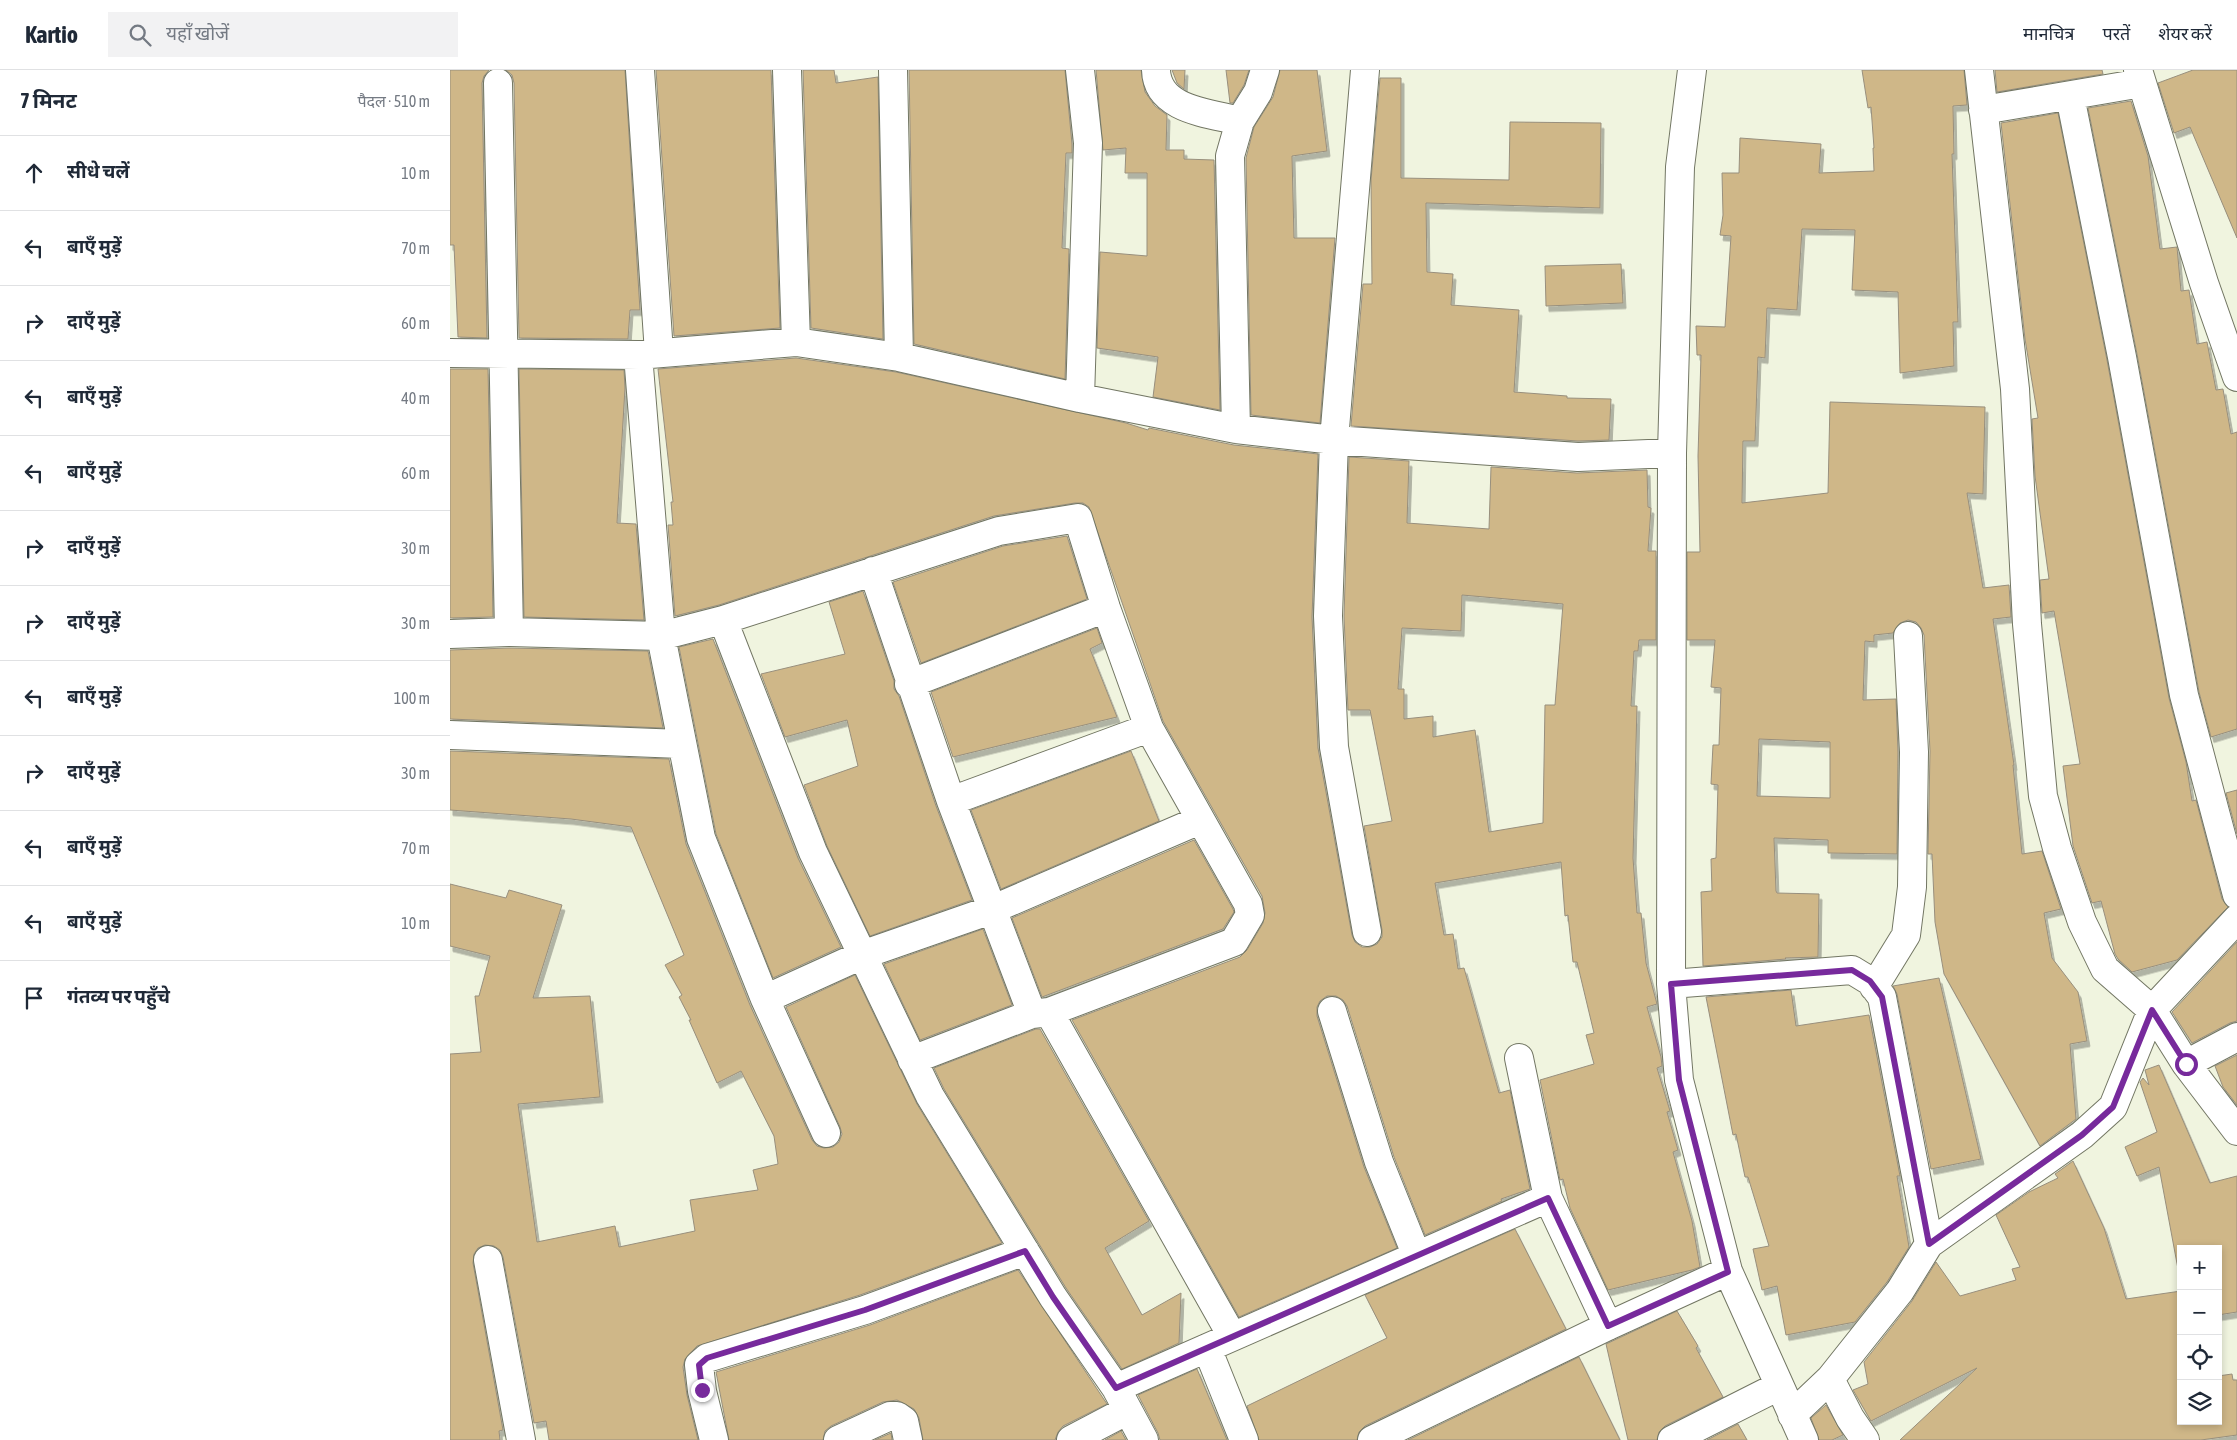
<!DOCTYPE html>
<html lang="hi">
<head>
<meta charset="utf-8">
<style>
  :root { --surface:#fff; --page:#f2f2f3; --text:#1f2937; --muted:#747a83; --line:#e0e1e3 }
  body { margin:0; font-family:"Asap Condensed","Noto Sans Devanagari",sans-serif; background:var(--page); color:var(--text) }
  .controls { position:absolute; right:15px; bottom:15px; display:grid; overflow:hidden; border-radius:0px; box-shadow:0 2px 8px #0003 }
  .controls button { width:45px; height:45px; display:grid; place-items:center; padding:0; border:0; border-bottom:1px solid var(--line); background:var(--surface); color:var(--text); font:25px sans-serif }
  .stop { position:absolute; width:15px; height:15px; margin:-11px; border:4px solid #772a9c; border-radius:50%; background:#fff }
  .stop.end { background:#772a9c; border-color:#fff; box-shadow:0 1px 5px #0008 }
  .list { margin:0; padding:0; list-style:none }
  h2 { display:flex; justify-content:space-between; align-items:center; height:65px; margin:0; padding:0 20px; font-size:21px }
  h2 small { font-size:16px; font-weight:400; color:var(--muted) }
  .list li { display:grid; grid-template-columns:32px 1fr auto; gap:15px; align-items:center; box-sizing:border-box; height:75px; padding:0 20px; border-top:1px solid var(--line) }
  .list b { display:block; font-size:19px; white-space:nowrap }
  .list em { font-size:16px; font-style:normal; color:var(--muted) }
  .icon { flex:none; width:28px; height:28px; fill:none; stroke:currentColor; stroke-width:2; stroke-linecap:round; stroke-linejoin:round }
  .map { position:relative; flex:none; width:1787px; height:1370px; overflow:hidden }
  header { display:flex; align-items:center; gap:30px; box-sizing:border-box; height:70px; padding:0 25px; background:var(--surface); border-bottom:1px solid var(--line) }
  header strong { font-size:24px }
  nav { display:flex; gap:28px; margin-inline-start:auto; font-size:18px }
  .search { width:350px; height:45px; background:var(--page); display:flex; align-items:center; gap:12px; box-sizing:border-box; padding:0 18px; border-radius:0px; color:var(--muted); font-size:19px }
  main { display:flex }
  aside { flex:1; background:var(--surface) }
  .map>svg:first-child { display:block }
  .building { fill:#cfb788; stroke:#988f7d; fill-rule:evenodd; filter:url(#shadow) }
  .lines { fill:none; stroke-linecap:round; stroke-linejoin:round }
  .minor-casing { stroke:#727663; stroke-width:30 }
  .minor { stroke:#fff; stroke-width:28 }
  .route { stroke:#772a9c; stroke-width:6 }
</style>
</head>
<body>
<header>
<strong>Kartio</strong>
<div class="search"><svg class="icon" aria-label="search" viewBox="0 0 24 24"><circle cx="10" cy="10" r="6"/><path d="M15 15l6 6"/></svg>यहाँ खोजें</div>
<nav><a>मानचित्र</a><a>परतें</a><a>शेयर करें</a></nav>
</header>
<main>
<aside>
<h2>7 मिनट<small>पैदल · 510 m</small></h2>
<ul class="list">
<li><svg class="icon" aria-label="ahead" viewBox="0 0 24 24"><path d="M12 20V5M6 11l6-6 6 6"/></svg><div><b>सीधे चलें</b></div><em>10 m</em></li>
<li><svg class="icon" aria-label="left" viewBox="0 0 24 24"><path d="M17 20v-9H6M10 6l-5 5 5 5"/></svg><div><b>बाएँ मुड़ें</b></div><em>70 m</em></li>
<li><svg class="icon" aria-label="right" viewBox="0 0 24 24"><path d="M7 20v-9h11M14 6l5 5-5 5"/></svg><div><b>दाएँ मुड़ें</b></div><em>60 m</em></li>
<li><svg class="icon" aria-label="left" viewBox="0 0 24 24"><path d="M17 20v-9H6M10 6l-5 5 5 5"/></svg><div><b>बाएँ मुड़ें</b></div><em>40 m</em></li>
<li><svg class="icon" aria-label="left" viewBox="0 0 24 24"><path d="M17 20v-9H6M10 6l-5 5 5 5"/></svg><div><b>बाएँ मुड़ें</b></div><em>60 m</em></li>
<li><svg class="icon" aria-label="right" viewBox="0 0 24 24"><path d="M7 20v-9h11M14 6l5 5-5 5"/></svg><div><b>दाएँ मुड़ें</b></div><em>30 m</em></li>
<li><svg class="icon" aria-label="right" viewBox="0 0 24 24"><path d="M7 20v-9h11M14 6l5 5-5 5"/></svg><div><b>दाएँ मुड़ें</b></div><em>30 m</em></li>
<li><svg class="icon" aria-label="left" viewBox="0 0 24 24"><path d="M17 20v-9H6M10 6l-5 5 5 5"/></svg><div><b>बाएँ मुड़ें</b></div><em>100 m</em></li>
<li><svg class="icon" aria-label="right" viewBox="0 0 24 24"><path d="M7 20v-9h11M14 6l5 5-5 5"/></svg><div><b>दाएँ मुड़ें</b></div><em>30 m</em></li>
<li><svg class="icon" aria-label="left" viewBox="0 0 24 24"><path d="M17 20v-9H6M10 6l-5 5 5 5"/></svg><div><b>बाएँ मुड़ें</b></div><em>70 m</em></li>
<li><svg class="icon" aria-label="left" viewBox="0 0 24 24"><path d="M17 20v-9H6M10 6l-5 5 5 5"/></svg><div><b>बाएँ मुड़ें</b></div><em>10 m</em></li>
<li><svg class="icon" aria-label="arrive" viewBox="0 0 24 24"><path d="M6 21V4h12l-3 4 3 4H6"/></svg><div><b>गंतव्य पर पहुँचे</b></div></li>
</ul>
</aside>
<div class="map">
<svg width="1787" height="1370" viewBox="0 0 1787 1370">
  <defs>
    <filter id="shadow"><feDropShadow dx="3" dy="5.5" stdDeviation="0" flood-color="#0004"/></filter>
  </defs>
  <rect width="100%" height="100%" fill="#f0f4df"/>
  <path class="building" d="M0,0h39l-5,6 -2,7 5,255 -29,-1 -4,-92h-4z
    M56,0h119l15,240h-10l-2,29 -109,-1 -5,-255 -2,-8z
    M206,0h115l9,258 -106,8z
    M353,0h31l2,13 42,-6 5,262 -72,-11z
    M459,0h156l7,74v9h-6l-4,95 7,1 -4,130 -151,-35z
    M646,0h45l4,22 10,14 12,9 -1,35h18v9l30,1 6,250 -67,-13 5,-40 -61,-9 3,-96 47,4v-83h-22l1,-25 -23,2z
    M722,0h13l-1,19 -7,-6z
    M776,0h23l-5,15 -11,18h-3z
    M830,0h37l10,81 -35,5 2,82h41l-15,185 -69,-8 -5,-257 8,-31 19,-30z
    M1412,0h102l3,35 -14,1 1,48h-2l6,168h-5l1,44 -54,7 -2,-81 -46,-2 3,-60 -53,-1 -5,81 -30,-2 -2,50 -7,-1 -3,84h-12l-1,62 86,-10 2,-91 155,5 -2,87 -16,-1 16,95 26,-3 2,32 -18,2 21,146h-1l9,89 20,-3 19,58 -17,4 8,45 26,34 9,49 -17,3 6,75 -36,27 -96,-172 -9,-52 -3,-68h-4l2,-103 -6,-116 -3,-7 -5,-6 -8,-2 -8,3 -7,10 -19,2v7l-9,-1 -2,59 33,-1 2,53 -1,102 -69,-1v-13l-54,-2 2,53 1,2 42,1 -1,63 -33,1 1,1 -83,7 -2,-74 11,-1 -1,-32 5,-1 2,-73 -7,-1 2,-39h6l2,-57 -10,-1 4,-47h-28v-88h13l-2,-96 3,-101h-4l-1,-29 29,1 6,-91 -11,-1 3,-20 -1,-42h17l1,-35 81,6 -2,29 55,-2 -1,-23h1l-3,-41 -3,1zM1309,669l71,3v56l-73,-2z
    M1545,0h107l1,4 -106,18z
    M1743,0h44v168l-47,-111 -16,6 -16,-50z
    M930,8h21v100l108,2 1,-58 91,1 -1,85 -174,-5 1,69 26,2 -2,31 68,5 -5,82 53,4v2l44,1 -2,41 -31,1 -227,-15 12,-142h9l-1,-104z
    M1681,31l17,55 12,93 17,-2 4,44 8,-1 8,54 10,-2 9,48 7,-1 8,45 6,-2v297l-26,8 -12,-45 -62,-338 -49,-246z
    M1608,43l49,247 62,338 17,64 6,39 4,-1 26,99 6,8 -51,53 -45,12 -14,-13 -3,-5 -14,-53 -9,2 -19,-57 -10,-80 17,-2 -26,-153 -12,2 -2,-33 9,-1 -14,-103 -3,-57 6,-1 -13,-79 -24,-216z
    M1171,194l2,39 -77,3 -1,-40z
    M346,288l100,14 230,51 22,7 1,-2 85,17 84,9 -6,163 6,131 34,187 3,7 7,5h8l7,-3 5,-7v-7l-18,-104 28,-5 -22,-111h-22l-4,-94 5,-159 60,4 -2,62 82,6 2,-62 86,6 70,-3 1,37 3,1 -3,43h8v89h-17l-1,11h-4l-3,55h6l-4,152 4,55h4l5,50 11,41 -10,3 14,50 1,9 -5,2 13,43 -3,1 11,38 -5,2 19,69 8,46 -8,3 -84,20 -38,-82 -7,-29 -3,1 -20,-100 54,-16 -8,-29 8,-2 -17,-71h-4l-5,-47 -3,1 -4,-54 -126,21 9,52 9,-1 5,35 6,-1 35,125 11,-3 20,99 -29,10 1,2 -77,34 -31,-78 -47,-151 -4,-6 -7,-4h-9l-7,5 -3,6v9l47,151 33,81 -158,69 -167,-297 168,-63 7,-7 16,-27 2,-10 -3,-17 -99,-175 -74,-214 -6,-4h-8l-81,13 -275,89 -44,11 -7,-91h5l-2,-23h2l-15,-133zM1012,525l101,9 -8,101h-10l-2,118 -54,9 -14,-102 -42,7v-21l-29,3v-30h-6l4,-61 59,3z
    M0,299h38l5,248 -43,1z
    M69,299l105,1 1,18 -8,135 19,1 8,96 -120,-3z
    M617,466l20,63 -166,64 -28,-81 110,-36z
    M413,521l31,90v8l5,7 37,110 36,94 -102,36 -43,-90 -23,-61 54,-19 -11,-46 -62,17 -24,-63 84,-20 -16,-52z
    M647,558l5,15 -12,6 27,68 -164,40 -22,-65z
    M263,569l85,219 43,89 -68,31 -57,-144 -37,-187z
    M59,578l139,3 15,77 -213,-9v-69z
    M0,681l219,8 17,85 64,161 62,135 5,6 7,2 9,-1 6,-5 3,-8 -2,-7 -54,-120 69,-32 62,129 85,139 -142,52 -163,51 -12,13 -2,8 4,28 11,45h-149l-3,-19 -12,2 -31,-166 -3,-7 -6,-4 -9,-1 -7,3 -4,6 -1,9 30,167 -4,1 1,9h-50v-386l31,-2 -6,-56h4l11,-40 -40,-10v-62l56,14 3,-8 53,15 -29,93 57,-2 10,101 -82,7 19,138 78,-16 4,21 76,-16 -5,-31 68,-10 -5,-20 25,-6 -4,-28 -33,-65 -24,12 -28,-63h2l-12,-23 3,-2 -17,-30 19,-10 -53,-128 -60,-8 -121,-9z
    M681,681l28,70 -158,68 -30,-79z
    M1787,720v44l-11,-41z
    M744,770l39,69 1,3 -11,17 -181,68 -30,-79z
    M533,859l29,76 -92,35 -36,-76z
    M1787,872v79l-7,2 -38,20 -20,-31z
    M1489,908l42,181 -50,10 -34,-175 -4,-8z
    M1341,920l5,36 73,-11 31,161h-3l12,71 -22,35 -32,40 -69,13 -9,-49 -15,4 -9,-41 16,-3 -21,-69h-3l-9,-43 -3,1 -27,-138z
    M586,959h4l109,192 -44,27 37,67 39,-22 -2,50 -57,26 -56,-81 -122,-199 -10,-21z
    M1787,985v50l-14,-18 -8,-21z
    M1709,995l51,118 27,-7v136l-19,3v-66h-37v36l-22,-118 -22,9 -12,-29 32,-15 -17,-50 3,-4 6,7 -4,-15z
    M1623,1091l31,67 22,71 55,-8v130h37v-45l14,-2 1,6h4v55l-36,5h-301l77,-72 -106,53 -18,-31 15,-6 -4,-22 48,-61 24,-39 24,34 56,-16 -4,-11 8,-2 -24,-52 33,-23 29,-14 -3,-4z
    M1065,1159l51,100 -201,97 -6,6 -2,8h-98l-12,-34 140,-68 -22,-43z
    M568,1200l89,134 -44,22 -5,6 -3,8h-132l-4,-22 -5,-9 -17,-9 -14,2 -52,24 -6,5 -2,9h-94l-13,-68 154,-47z
    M1227,1241l21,35 -2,2 27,49 -58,29 -6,6 -2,8h-29l-22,-96z
    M1129,1287l41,83h-212z
    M747,1299l30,71h-67l-2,-7 -20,-38z
    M1376,1335l17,30 -11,5h-13l-8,-22z
    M1288,1354l9,16h-40z
    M671,1361l5,9h-21z
    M441,1363l1,7h-17z"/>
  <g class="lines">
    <defs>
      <path id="minor" d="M190,0l19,283
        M337,0l9,272
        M443,0l6,287
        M706,0c1,40 53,43 84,51
        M915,0l-31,370 -6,176 6,131 33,185
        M1242,0l-12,97 -8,286 -1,531 8,96 49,191 76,169
        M1529,0l36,319 12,235 16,172 14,52 25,74 23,47 47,41 34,54 51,67
        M1688,0l66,213 33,94
        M48,13l11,549
        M1620,26l52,261 62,338 53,200
        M1533,40l159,-27
        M0,283l188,2 158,-13 103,15 181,41 156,31 98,11 244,17 94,-4
        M188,285l23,281 40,202 64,161 61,134
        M630,328l8,-255 -8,-73
        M786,359l-6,-273 10,-35 18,-29 7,-22
        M423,501l78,230 81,213
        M273,550l90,232 117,244 123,201 63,91 28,52
        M0,564l59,-2 152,4 62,-16 276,-89 79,-13 28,90 43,120 99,176 2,11 -16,27 -185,70 -17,2 -120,46
        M459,614l197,-76
        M0,665l231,9
        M501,731l198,-73
        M1221,914l181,-14 18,11 12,16 47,247
        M1424,917l32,-52 6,-48 2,-135 -6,-116
        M315,929l97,-44 129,-45 209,-90
        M882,941l47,151 37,92
        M599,942l183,324
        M1069,988l29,140 60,128
        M1736,994l51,-27
        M38,1190l33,180
        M757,1278l37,92
        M1380,1309l20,39 15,22
        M666,1318l432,-190
        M1342,1345l38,-36 70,-88 29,-47 153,-109 31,-28 39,-97 85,-91
        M264,1370l-12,-49 -3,-26 8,-7 158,-48 160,-59
        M388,1370l52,-24h7l7,5 4,19
        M621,1370l57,-30
        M922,1370l236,-114 120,-55
        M1222,1370l107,-54"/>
    </defs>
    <use href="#minor" class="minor-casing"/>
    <use href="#minor" class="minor"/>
  </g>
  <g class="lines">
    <path class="route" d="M252,1320l-3,-25 8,-7 158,-48 160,-59 28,46 63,91 432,-190 60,128 120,-54 -49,-192 -8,-96 181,-14 18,11 12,16 47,247 153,-109 31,-28 39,-97 34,54"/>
  </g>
</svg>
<div class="controls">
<button>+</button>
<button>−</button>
<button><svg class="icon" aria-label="locate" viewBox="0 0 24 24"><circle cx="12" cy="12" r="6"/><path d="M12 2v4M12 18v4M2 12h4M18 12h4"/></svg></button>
<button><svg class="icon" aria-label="layers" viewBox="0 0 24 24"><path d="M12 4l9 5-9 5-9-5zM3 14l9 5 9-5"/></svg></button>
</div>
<div class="stop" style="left:1736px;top:994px"></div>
<div class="stop end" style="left:252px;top:1320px"></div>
</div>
</main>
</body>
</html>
